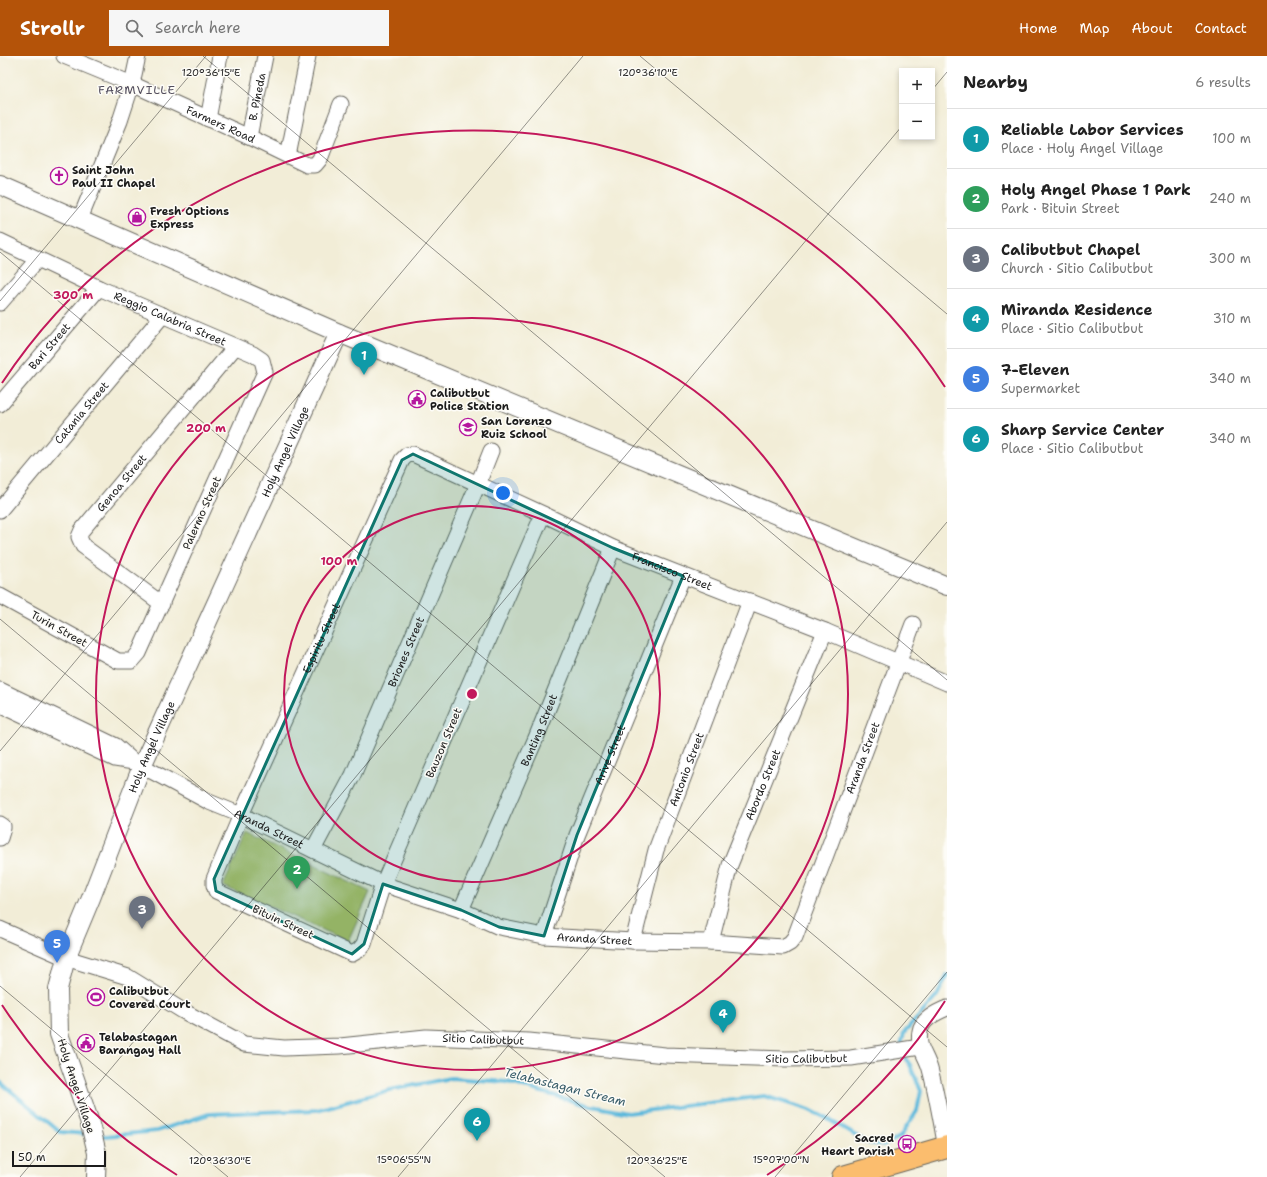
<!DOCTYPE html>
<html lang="en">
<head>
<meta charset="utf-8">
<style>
  :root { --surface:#fff; --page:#f6f6f6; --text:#222; --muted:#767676; --line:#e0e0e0; --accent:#b45309 }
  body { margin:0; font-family:"Shantell Sans",sans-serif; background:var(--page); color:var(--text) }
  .controls { position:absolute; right:12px; top:12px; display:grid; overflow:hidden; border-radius:0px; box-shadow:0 2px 6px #0003 }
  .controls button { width:36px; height:36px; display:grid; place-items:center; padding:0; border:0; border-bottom:1px solid var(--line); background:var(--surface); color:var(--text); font:20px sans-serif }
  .scale { position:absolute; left:12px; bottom:10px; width:94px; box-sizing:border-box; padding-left:4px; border:2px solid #1c1c1c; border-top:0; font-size:11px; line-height:14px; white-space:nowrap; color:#1c1c1c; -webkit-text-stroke:3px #fdfcf7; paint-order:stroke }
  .you { position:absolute; left:503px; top:437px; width:14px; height:14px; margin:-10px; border:3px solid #fff; border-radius:50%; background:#1a73e8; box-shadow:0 0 0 6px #1a73e833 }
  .badge { display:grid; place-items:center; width:26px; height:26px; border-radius:50%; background:var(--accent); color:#fff; font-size:13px; font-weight:700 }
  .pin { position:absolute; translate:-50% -33px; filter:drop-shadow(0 1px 2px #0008) }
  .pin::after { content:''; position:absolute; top:21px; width:14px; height:12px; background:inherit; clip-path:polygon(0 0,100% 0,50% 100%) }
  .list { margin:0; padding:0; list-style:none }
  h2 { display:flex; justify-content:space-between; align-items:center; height:52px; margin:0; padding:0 16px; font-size:17px }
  h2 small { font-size:13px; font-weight:400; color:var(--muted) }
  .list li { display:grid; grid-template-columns:26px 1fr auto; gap:12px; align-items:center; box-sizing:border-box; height:60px; padding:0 16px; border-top:1px solid var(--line) }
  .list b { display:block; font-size:15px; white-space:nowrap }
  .list p { margin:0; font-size:13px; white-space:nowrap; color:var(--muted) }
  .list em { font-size:13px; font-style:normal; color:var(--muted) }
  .icon { flex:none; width:22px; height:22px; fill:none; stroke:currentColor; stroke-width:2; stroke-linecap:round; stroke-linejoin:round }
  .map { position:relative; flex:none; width:947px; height:1121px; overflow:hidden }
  header { display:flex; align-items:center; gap:24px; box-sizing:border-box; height:56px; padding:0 20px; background:var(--accent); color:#fff }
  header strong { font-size:19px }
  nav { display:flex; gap:22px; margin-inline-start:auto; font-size:14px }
  .search { width:280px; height:36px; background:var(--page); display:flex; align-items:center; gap:10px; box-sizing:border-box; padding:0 14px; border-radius:0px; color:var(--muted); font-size:15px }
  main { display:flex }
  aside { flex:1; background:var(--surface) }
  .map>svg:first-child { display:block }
  .green { fill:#b6c264; stroke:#696f40 }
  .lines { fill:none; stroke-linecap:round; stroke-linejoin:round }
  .stream { stroke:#5db9db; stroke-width:4 }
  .minor-casing { stroke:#67655d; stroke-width:17 }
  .tertiary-casing { stroke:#67655d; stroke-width:20 }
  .trunk-casing { stroke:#67655d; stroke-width:24 }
  .minor { stroke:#fff; stroke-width:15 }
  .tertiary { stroke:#fff; stroke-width:18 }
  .trunk { stroke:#fbbd6e; stroke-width:22 }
  .marked { fill:#0f766e; fill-opacity:0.2; stroke:#0f766e; stroke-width:3; stroke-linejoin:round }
  .ticks { fill:none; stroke:#1c1c1c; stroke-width:1; stroke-opacity:0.45 }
  .ring { fill:none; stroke:#c2185b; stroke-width:2 }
  .labels { text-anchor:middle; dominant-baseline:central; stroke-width:3; stroke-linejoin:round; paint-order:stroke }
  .street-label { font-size:11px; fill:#1c1c1c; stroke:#fdfcf7 }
  .poi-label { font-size:11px; font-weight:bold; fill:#1c1c1c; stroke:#fdfcf7; text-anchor:start }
  .neighbourhood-label { font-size:12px; letter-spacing:1px; fill:#524d5d; stroke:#fdfcf7 }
  .water-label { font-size:12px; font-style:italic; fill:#365b68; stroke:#fdfcf7 }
  .ticks-label { font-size:10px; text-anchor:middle; fill:#1c1c1c; stroke:#fdfcf7; stroke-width:3; stroke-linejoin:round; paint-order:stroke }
  .centre { fill:#c2185b; stroke:#fdfcf7; stroke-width:2 }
  .ring-label { font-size:12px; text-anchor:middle; font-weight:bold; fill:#c2185b; stroke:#fdfcf7; stroke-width:3; stroke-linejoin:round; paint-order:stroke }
</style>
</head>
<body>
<header>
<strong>Strollr</strong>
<div class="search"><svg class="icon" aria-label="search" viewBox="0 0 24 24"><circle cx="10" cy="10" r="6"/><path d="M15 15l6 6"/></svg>Search here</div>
<nav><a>Home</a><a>Map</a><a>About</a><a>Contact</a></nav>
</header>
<main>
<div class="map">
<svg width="947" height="1121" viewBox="0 0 947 1121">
  <rect width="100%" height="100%" fill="#fdfcf7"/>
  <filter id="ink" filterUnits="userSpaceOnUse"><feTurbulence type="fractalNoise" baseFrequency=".025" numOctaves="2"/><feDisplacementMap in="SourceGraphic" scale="8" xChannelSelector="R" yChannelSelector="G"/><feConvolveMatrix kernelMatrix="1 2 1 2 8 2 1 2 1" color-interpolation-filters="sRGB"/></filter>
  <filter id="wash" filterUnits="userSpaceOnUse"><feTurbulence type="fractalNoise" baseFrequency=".012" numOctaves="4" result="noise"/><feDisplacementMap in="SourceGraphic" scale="16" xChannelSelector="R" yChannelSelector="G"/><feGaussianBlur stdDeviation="0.9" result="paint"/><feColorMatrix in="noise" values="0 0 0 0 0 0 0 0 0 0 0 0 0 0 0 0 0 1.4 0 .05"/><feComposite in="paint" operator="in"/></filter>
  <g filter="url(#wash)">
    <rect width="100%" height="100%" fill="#f2edd7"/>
    <path class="green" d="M247,777l123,59 -22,49 -125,-55z"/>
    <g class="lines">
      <path class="stream" d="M901,990l3,-13 33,-37 10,-21
        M0,1026l60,50 28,2
        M97,1079l9,1 51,-5 52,-17 108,-4 73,-20 61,-12 56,4 80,23 41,8 136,-17 46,14 16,8 42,25 15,2 17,-8 17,-26 4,-20 -11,-26 -8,-11"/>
    </g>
  </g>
  <g filter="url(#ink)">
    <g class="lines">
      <defs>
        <g id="minor">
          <path id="s1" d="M64,0l68,28 117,53 58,28h8l5,-6 21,-55"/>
          <path d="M208,63l12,-63"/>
          <path id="s2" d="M249,81l16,-81"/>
          <path d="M288,100l20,-100"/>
          <path d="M80,163l40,-98 12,-37 6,-28"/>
          <path id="s3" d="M0,185l99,47 154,66 9,6 3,12 -126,281 -7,8h-14l-118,-65"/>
          <path d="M0,247l37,-43"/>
          <path id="s4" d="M0,348l99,-116"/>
          <path id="s5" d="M0,454l163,-195"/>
          <path id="s6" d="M543,458l-160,370 -19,60 -5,6 -7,4 -136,-63 -2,-6v-6l27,-64 161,-355 5,-5 6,-1 130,60 70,34 212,83 122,52"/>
          <path id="s7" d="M162,548l-79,-58 -4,-9 3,-7 153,-183"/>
          <path d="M0,634l116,56 18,16"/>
          <path id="s8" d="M0,649l115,54 19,3 8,4 67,36 32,13 142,69 78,26 38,17 45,9 89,5 78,1 72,5 7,-4 5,-6 118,-313"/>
          <path d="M0,768l3,2v2l-3,10"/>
          <path id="s9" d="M313,794l40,-75 125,-291 13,-33"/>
          <path id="s10" d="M461,854l75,-172 77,-190"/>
          <path id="s11" d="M0,873l66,29 62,19 55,34 61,33 40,4 56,-2 86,-9 103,4 136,14 120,4 66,-1 69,-11"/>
          <path id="s12" d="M544,880l33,-101 106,-259"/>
          <path id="s13" d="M633,885l23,-91 94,-249"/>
          <path id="s14" d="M711,886l19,-77 95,-234"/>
          <path d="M946,1092c-5,-27 -9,-53 -16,-79 -4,-15 -13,-21 -10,-38 2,-12 17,-19 27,-23"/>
        </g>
        <g id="tertiary">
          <path d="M0,129l339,148 608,253"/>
          <path id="s15" d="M96,1121l1,-24 -8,-33 -14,-41 -16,-45 -1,-45 8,-31 25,-60 51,-132 197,-433"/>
        </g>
        <path id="trunk" d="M843,1121l104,-30"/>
      </defs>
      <use href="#minor" class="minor-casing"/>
      <use href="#tertiary" class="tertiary-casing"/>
      <use href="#trunk" class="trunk-casing"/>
      <use href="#minor" class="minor"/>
      <use href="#tertiary" class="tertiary"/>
      <use href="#trunk" class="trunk"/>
    </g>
  </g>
  <path class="marked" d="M413,398l200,94 70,28 -106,259 -33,101 -45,-9 -38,-17 -78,-26 -19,60 -12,10 -136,-63 -2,-12 188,-419z"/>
  <path class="ticks" d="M203,0l744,624M640,0l307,258M932,34l15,-18M0,196l947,795M0,245l206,-245M0,563l665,558M0,695l583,-695M0,930l228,191M20,1121l882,-1051M398,1121l549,-655M775,1121l172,-205"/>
  <g class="ring">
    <circle cx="472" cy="638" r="188"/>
    <circle cx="472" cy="638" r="376"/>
    <path d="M945 945A564 564 0 0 1 767 1119M177 1119A564 564 0 0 1 2 949M2 327A564 564 0 0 1 945 331"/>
  </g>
  <defs>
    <symbol id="church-ring" viewBox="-11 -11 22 22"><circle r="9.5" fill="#fdfcf7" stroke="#b5179e" stroke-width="1.5"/><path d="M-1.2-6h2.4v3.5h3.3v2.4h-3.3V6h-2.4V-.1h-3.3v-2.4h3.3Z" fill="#b5179e"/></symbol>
    <symbol id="shop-ring" viewBox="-11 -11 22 22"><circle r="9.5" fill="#fdfcf7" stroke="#b5179e" stroke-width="1.5"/><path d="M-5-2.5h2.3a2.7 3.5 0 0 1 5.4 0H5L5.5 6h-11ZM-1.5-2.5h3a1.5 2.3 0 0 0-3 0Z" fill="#b5179e"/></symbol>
    <symbol id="civic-ring" viewBox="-11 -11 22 22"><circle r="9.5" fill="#fdfcf7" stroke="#b5179e" stroke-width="1.5"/><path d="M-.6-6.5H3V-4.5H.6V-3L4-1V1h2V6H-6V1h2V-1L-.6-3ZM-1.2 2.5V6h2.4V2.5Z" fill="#b5179e"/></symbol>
    <symbol id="school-ring" viewBox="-11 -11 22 22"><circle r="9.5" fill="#fdfcf7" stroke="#b5179e" stroke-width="1.5"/><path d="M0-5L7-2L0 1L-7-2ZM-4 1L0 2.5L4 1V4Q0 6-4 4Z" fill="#b5179e"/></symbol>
    <symbol id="stadium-ring" viewBox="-11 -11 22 22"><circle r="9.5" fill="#fdfcf7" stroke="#b5179e" stroke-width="1.5"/><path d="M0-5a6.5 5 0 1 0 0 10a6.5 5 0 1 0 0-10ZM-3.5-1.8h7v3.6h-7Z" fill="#b5179e"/></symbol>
    <symbol id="bus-ring" viewBox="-11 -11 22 22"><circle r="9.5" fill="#fdfcf7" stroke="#b5179e" stroke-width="1.5"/><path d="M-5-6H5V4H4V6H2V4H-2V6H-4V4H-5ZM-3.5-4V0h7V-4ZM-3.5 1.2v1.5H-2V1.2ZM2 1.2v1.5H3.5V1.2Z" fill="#b5179e"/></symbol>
  </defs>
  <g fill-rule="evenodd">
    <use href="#church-ring" x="49" y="110" width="20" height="20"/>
    <use href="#shop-ring" x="127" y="151" width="20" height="20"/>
    <use href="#civic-ring" x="407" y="333" width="20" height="20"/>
    <use href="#school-ring" x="458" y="361" width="20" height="20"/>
    <use href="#stadium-ring" x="86" y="931" width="20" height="20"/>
    <use href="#civic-ring" x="76" y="977" width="20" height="20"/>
    <use href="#bus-ring" x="897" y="1078" width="20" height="20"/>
  </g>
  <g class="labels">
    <g class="street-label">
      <text stroke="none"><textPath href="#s2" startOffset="41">B. Pineda</textPath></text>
      <text stroke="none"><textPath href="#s1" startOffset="171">Farmers Road</textPath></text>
      <text stroke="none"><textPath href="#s3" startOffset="187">Reggio Calabria Street</textPath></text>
      <text stroke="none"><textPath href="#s4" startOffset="76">Bari Street</textPath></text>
      <text stroke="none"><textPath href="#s5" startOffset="127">Catania Street</textPath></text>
      <text stroke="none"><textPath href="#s15" startOffset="778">Holy Angel Village</textPath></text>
      <text stroke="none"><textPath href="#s7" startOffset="177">Genoa Street</textPath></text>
      <text transform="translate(202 457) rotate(-66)">Palermo Street</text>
      <text stroke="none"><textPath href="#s6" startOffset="1401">Francisco Street</textPath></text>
      <text transform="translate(59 573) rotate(29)">Turin Street</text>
      <text stroke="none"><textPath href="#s6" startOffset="908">Espiritu Street</textPath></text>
      <text stroke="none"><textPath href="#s9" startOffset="219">Briones Street</textPath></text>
      <text stroke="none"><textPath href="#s10" startOffset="196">Banting Street</textPath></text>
      <text transform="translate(444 687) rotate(-67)">Bauzon Street</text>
      <text stroke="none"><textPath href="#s15" startOffset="454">Holy Angel Village</textPath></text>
      <text stroke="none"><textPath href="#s12" startOffset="193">Arive Street</textPath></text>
      <text stroke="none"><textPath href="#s8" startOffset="1040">Aranda Street</textPath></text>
      <text stroke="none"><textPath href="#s13" startOffset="180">Antonio Street</textPath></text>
      <text stroke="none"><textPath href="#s14" startOffset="166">Abordo Street</textPath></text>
      <text stroke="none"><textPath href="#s8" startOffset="297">Aranda Street</textPath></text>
      <text transform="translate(283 866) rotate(25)">Bituin Street</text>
      <text stroke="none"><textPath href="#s8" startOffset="644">Aranda Street</textPath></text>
      <text stroke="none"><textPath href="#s11" startOffset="511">Sitio Calibutbut</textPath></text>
      <text stroke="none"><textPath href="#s11" startOffset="835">Sitio Calibutbut</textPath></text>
      <text transform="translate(76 1030) rotate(72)">Holy Angel Village</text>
    </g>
    <g class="poi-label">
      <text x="72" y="114">Saint John<tspan x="72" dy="13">Paul II Chapel</tspan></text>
      <text x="150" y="155">Fresh Options<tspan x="150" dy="13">Express</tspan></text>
      <text x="430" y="337">Calibutbut<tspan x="430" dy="13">Police Station</tspan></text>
      <text x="481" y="365">San Lorenzo<tspan x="481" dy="13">Ruiz School</tspan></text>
      <text x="109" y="935">Calibutbut<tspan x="109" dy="13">Covered Court</tspan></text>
      <text x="99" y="981">Telabastagan<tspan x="99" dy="13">Barangay Hall</tspan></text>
      <text x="894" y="1082" text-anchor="end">Sacred<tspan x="894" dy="13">Heart Parish</tspan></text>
    </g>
    <g class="neighbourhood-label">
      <text x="137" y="34">FARMVILLE</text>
    </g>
    <g class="water-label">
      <text transform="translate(565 1031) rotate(14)">Telabastagan Stream</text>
    </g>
  </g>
  <g class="ticks-label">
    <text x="211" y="20">120°36'15"E</text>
    <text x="648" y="20">120°36'10"E</text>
    <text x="404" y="1107">15°06'55"N</text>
    <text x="781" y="1107">15°07'00"N</text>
    <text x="220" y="1108">120°36'30"E</text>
    <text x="657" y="1108">120°36'25"E</text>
  </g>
  <circle cx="472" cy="638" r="6" class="centre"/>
  <g class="ring-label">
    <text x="73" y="243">300 m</text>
    <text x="206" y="376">200 m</text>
    <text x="339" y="509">100 m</text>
  </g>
</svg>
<div class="controls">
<button>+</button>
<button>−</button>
</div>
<div class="scale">50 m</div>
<div class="you"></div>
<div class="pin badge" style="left:364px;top:319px;background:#0f9aa8">1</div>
<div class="pin badge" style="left:297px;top:833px;background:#2e9e5b">2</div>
<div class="pin badge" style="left:142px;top:873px;background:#6b7280">3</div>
<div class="pin badge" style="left:723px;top:977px;background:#0f9aa8">4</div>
<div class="pin badge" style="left:57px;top:907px;background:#3f7fe0">5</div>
<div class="pin badge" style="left:477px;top:1085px;background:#0f9aa8">6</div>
</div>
<aside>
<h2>Nearby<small>6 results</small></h2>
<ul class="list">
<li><span class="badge" style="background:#0f9aa8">1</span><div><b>Reliable Labor Services</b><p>Place · Holy Angel Village</p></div><em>100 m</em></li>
<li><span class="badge" style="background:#2e9e5b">2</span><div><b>Holy Angel Phase 1 Park</b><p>Park · Bituin Street</p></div><em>240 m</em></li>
<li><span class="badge" style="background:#6b7280">3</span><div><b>Calibutbut Chapel</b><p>Church · Sitio Calibutbut</p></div><em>300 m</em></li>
<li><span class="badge" style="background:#0f9aa8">4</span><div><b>Miranda Residence</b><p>Place · Sitio Calibutbut</p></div><em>310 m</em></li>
<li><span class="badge" style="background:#3f7fe0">5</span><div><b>7-Eleven</b><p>Supermarket</p></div><em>340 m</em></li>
<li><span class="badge" style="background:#0f9aa8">6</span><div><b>Sharp Service Center</b><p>Place · Sitio Calibutbut</p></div><em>340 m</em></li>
</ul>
</aside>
</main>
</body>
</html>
